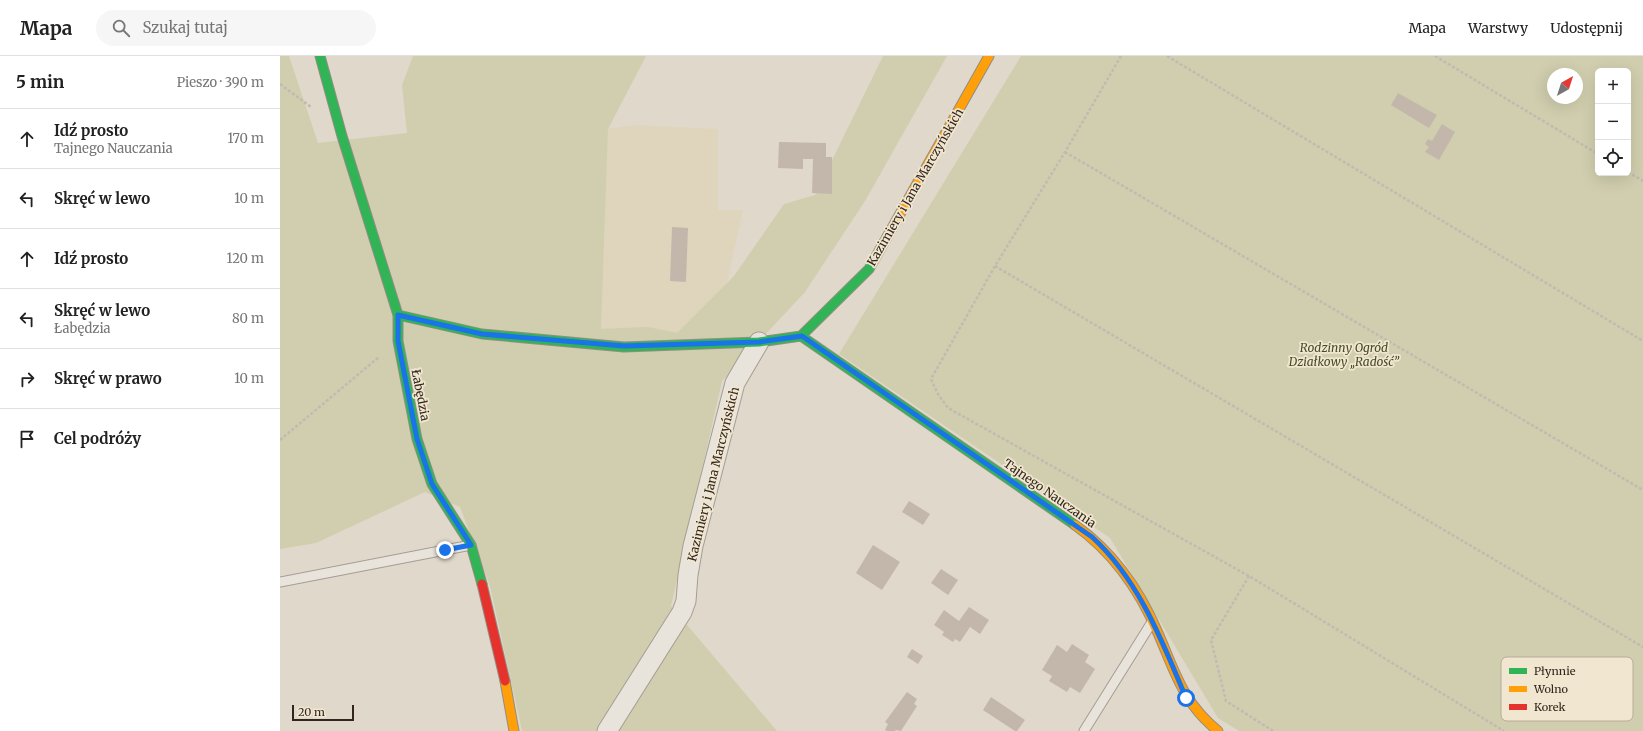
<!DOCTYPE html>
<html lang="pl">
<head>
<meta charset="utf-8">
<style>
  :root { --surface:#fff; --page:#f6f6f6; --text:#222; --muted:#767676; --line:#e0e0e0 }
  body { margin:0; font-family:Merriweather,serif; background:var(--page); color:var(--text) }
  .controls { position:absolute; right:12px; top:12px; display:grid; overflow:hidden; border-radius:6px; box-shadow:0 4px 16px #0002 }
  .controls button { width:36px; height:36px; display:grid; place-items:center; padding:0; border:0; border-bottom:1px solid var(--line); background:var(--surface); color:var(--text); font:20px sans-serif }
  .compass { position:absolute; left:1267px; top:12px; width:36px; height:36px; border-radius:50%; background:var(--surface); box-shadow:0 4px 16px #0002; rotate:39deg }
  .scale { position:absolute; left:12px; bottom:10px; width:62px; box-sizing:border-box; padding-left:4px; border:2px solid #32261d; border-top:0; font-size:11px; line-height:14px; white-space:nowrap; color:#32261d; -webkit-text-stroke:3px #f1e6d0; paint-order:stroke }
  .stop { position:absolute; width:12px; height:12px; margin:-9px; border:3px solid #1a73e8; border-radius:50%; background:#fff }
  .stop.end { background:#1a73e8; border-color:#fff; box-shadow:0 1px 4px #0008 }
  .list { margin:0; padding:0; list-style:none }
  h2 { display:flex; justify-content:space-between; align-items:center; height:52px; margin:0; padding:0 16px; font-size:17px }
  h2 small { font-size:13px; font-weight:400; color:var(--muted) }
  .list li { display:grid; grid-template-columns:26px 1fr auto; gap:12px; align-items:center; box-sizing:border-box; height:60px; padding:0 16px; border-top:1px solid var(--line) }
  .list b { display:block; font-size:15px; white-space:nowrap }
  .list p { margin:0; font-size:13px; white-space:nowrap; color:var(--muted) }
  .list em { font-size:13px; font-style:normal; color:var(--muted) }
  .icon { flex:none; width:22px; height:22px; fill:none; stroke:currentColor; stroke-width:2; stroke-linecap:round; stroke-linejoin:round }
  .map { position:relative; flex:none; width:1363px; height:675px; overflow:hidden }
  header { display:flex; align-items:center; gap:24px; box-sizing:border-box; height:56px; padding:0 20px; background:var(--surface); border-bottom:1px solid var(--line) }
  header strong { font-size:19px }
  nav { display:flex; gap:22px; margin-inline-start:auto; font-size:14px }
  .search { width:280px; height:36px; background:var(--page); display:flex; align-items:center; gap:10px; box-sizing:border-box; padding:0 14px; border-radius:22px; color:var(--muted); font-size:15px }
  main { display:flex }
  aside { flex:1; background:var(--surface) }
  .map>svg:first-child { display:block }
  .farmland { fill:#ded5bc }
  .green { fill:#d0ceae; fill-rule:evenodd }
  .building { fill:#c3b7ab }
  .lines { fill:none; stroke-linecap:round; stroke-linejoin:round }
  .lane-casing { stroke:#a59d94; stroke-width:11 }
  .street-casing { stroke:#a59d94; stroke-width:21 }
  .fast-casing { stroke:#948d84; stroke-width:11 }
  .slow-casing { stroke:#948d84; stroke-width:11 }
  .jam-casing { stroke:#948d84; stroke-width:11 }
  .path { stroke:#c1bab2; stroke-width:2.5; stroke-dasharray:3 2; stroke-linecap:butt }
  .lane { stroke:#e8e4db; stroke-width:9 }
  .street { stroke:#e8e4db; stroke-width:19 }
  .fast { stroke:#30b455; stroke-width:9 }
  .slow { stroke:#ff9f0a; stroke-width:9 }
  .jam { stroke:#e5322d; stroke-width:9 }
  .route { stroke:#1a73e8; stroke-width:5 }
  .labels { text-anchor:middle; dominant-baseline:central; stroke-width:3.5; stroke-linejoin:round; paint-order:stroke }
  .street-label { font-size:12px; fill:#32261d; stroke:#f1e6d0 }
  .park-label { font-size:12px; font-style:italic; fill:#454c26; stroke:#f1e6d0 }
  .key { fill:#f1e6d0; stroke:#b8ac9a; stroke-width:1 }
  .key-label { font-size:11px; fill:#32261d }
</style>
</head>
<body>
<header>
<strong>Mapa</strong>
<div class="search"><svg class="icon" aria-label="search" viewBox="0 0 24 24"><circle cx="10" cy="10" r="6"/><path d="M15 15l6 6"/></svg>Szukaj tutaj</div>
<nav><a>Mapa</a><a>Warstwy</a><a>Udostępnij</a></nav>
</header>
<main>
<aside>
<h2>5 min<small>Pieszo · 390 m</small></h2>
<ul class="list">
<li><svg class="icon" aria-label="ahead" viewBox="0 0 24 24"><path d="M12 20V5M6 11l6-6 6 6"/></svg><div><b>Idź prosto</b><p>Tajnego Nauczania</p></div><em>170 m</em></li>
<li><svg class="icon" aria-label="left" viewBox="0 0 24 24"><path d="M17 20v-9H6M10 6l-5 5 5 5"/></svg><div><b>Skręć w lewo</b></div><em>10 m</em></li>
<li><svg class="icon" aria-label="ahead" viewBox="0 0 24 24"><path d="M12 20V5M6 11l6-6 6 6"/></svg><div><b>Idź prosto</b></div><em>120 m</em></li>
<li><svg class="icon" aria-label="left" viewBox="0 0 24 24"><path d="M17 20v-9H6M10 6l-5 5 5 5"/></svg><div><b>Skręć w lewo</b><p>Łabędzia</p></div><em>80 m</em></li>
<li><svg class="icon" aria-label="right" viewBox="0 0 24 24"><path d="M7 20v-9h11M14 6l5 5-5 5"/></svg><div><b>Skręć w prawo</b></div><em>10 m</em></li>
<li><svg class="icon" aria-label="arrive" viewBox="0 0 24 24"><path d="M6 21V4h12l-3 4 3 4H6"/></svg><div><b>Cel podróży</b></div></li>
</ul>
</aside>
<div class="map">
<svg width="1363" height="675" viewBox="0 0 1363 675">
  <rect width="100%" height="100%" fill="#e0d8ca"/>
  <path class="farmland" d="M355,69l83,4v81h25l-28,126 -114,-7 7,-200z"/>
  <path class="green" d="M0,0h9l29,87 89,-10 -5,-48 11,-29h233l-38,73 -7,200 47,-2 29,6 57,-57 50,-72 31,-9 68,-139h64l-82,145 -60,91 -83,89 -51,225 106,125h-255l-32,-145 -30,-79 -35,-15 -109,51 -36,6z
    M741,0h622v675h-404l-21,-13 -108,-180 -271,-184zM1318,15h30v102h-30zM1273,18h24v24h-24z"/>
  <path class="building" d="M1118,37l39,22 -8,13 -38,-23z
    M1162,68l13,8 -16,28 -14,-8 4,-5 -4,-3 3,-5 4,2z
    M499,86l47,1v14h6v37l-20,-1 1,-34h-10v10l-25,-1z
    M392,171l16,1 -2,54 -16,-1z
    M629,445l21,13 -7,11 -21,-13z
    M593,489l27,17 -18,28 -26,-17z
    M661,513l17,11 -10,15 -17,-12z
    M689,551l20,13 -9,14 -10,-7 -10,15 -5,-3 -2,3 -11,-7 2,-3 -10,-7 10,-15 15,11z
    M792,588l17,11 -4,7 10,7 -15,24 -10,-6 -3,5 -18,-11 3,-5 -10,-6 15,-25 10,7z
    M632,593l11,7 -5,8 -11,-7z
    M627,636l10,7 -3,5 3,2 -16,25 -5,-1 -1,1h-8l-2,-1 3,-6 -3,-2z
    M711,641l34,23 -8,11h-2l-32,-21z"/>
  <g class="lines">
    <defs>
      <path id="lane" d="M0,526l191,-37
        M804,675l68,-109"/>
      <path id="street" d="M327,675l75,-119 4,-11 2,-26 5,-29 42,-163 24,-41"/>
      <path id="fast" d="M40,0l22,80 56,179v26l19,98 15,45 39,61 11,39
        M118,259l84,19 142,13 135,-5 42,-6 68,-67 18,-32
        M521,280l274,189"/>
      <path id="slow" d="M607,181l102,-181
        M795,469c38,27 65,66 83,108 17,39 25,70 60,98
        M225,625l9,50"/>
      <path id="jam" d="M202,528l23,97"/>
    </defs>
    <use href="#lane" class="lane-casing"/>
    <use href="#street" class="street-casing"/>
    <use href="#fast" class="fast-casing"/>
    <use href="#slow" class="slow-casing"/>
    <use href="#jam" class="jam-casing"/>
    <path class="path" d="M841,0l-56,96 -70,114 -64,113 7,15 10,14 301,168 255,155
      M887,0l476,285
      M1155,0l163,98
      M0,28l31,23
      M785,96l578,338
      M1348,116l15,9
      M715,210l648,381
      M0,384l99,-83
      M969,520l-38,64 15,61 47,30"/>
    <use href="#lane" class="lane"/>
    <use href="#street" class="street"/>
    <use href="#fast" class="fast"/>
    <use href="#slow" class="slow"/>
    <use href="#jam" class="jam"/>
  </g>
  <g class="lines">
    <path class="route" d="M165,494l26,-5 -39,-61 -15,-45 -19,-98v-26l84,19 142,12 135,-4 43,-6 290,201c47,43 70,104 94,161"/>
  </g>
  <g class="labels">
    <g class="street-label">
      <text transform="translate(635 131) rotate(-60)">Kazimiery i Jana Marczyńskich</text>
      <text transform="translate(141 339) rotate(79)">Łabędzia</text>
      <text transform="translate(433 418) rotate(-76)">Kazimiery i Jana Marczyńskich</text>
      <text transform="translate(770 437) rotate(35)">Tajnego Nauczania</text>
    </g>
    <g class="park-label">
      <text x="1064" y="291">Rodzinny Ogród<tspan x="1064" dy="14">Działkowy „Radość”</tspan></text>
    </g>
  </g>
  <rect x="1221" y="601" width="132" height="64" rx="6" class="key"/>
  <rect x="1229" y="612" width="18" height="6" fill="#30b455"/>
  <rect x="1229" y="630" width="18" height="6" fill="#ff9f0a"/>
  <rect x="1229" y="648" width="18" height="6" fill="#e5322d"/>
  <g class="key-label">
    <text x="1254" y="619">Płynnie</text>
    <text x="1254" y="637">Wolno</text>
    <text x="1254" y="655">Korek</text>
  </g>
</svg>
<div class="controls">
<button>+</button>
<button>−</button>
<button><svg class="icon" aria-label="locate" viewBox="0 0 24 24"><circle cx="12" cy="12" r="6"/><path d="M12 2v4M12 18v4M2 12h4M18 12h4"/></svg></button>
</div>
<svg class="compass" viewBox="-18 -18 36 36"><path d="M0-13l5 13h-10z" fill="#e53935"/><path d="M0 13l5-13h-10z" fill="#767676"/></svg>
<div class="scale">20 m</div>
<div class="stop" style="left:906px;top:642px"></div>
<div class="stop end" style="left:165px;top:494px"></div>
</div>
</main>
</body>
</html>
